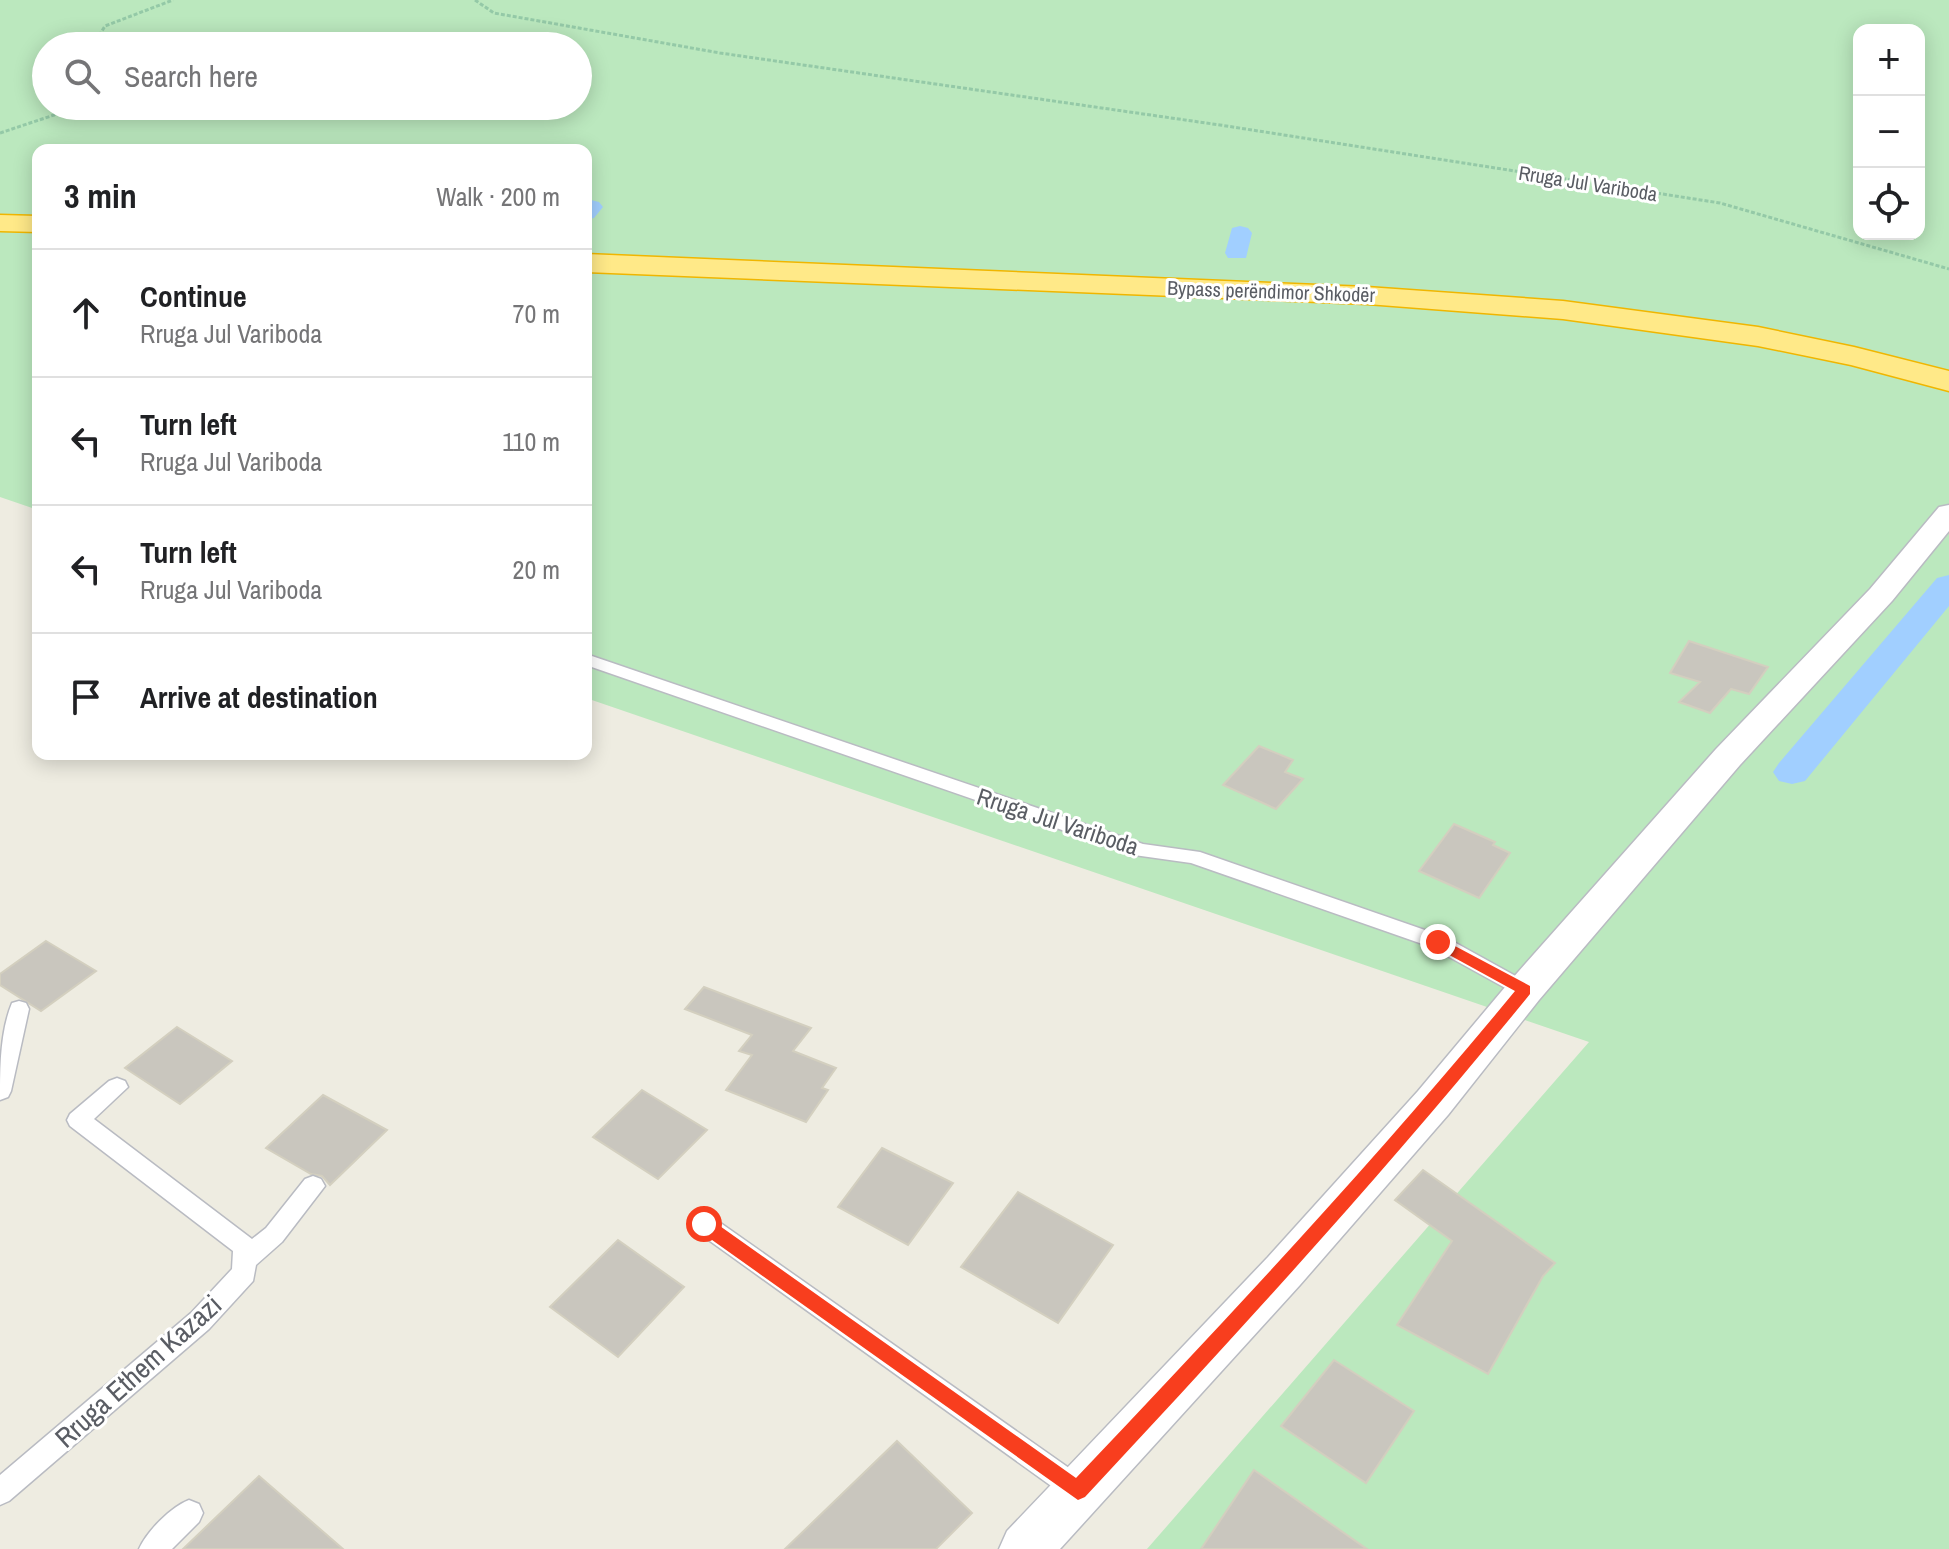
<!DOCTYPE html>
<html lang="en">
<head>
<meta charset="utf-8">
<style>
  :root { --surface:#fff; --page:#f6f6f6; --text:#202124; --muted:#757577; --line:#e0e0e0 }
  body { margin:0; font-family:"Archivo Narrow",sans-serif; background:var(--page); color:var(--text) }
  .controls { position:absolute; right:24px; top:24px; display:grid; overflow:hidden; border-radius:16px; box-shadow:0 4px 20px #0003 }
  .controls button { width:72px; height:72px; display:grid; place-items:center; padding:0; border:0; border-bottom:2px solid var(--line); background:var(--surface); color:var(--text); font:40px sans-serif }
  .stop { position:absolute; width:24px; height:24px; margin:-18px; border:6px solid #f83e1e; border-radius:50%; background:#fff }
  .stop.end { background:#f83e1e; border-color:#fff; box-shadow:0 2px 8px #0008 }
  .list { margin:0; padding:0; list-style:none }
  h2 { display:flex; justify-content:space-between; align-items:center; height:104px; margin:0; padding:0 32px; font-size:34px }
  h2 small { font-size:26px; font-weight:400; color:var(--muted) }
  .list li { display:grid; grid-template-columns:52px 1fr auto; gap:24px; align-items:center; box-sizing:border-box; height:128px; padding:0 32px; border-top:2px solid var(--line) }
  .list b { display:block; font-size:30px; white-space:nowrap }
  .list p { margin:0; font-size:26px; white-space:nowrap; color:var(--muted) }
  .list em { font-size:26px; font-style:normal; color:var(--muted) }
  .icon { flex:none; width:44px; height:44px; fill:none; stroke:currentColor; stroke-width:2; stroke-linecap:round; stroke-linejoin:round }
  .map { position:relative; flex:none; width:1949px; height:1549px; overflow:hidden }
  .search { position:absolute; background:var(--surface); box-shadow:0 4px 20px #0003; left:32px; top:32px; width:560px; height:88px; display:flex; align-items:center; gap:20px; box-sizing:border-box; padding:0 28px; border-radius:44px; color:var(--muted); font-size:30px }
  .panel { position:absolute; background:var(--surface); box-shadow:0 4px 20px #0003; left:32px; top:144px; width:560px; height:616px; border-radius:16px }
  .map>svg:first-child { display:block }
  .green { fill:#bbe8be; fill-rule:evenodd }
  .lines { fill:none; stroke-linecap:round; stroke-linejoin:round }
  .canal { fill:#a1cfff; fill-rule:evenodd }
  .building { fill:#c9c6be; stroke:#d3cfbf; stroke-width:2 }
  .lane-casing { stroke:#b9bbc2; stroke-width:3 }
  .street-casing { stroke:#b9bbc2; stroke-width:3 }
  .highway-casing { stroke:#f0b600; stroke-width:3 }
  .path { stroke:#94c9a7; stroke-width:3; stroke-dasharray:4 2; stroke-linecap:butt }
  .lane { fill:#fff; fill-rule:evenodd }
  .street { fill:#fff; fill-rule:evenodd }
  .highway { fill:#ffe988; fill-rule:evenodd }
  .route { fill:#f83e1e }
  .labels { text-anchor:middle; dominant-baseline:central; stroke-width:6; stroke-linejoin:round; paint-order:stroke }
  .far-street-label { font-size:20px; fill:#5a5d64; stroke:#fff }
  .street-label { font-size:24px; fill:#5a5d64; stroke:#fff }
  .near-street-label { font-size:28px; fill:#5a5d64; stroke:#fff }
</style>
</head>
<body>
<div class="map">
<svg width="1949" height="1549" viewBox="0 0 1949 1549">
  <rect width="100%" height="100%" fill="#eeece1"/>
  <path class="green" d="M0,0h1949v1549h-802l442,-507 -1003,-344v-548h-548v360l-38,-13zM1859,30h60v204h-60zM46,46h532v60h-532z"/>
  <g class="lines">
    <path class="canal" d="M591,200l8,2 4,5 -9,11 -8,2v-19z
      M1240,226l8,2 4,5 -6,25h-18l-3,-5 7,-25z
      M1949,575v31l-144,175 -13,3 -13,-3 -6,-9 6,-9 158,-185z"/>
  </g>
  <path class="building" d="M1689,641l79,26 -19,27 -18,-5 -21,24 -31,-11 21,-20 -30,-9z
    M1259,746l34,14 -8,12 18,7 -27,30 -53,-24z
    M1454,824l41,18 -2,3 17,8 -31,45 -60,-27z
    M46,941l50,30 -55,40 -41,-26v-11z
    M704,987l107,41 -18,23 43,17 -14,20 6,2 -22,32 -80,-32 26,-35 -13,-4 13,-16 -67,-26z
    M177,1027l55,34 -52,43 -55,-36z
    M642,1090l65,40 -49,49 -65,-42z
    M323,1095l64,35 -57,55 -8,-9 -11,-2 -45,-26z
    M882,1148l71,35 -45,62 -70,-38z
    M1423,1170l132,93 -12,13 -55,98 -91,-49 55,-84 -57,-41z
    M1018,1192l95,53 -55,78 -97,-56z
    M618,1240l66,47 -66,70 -68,-50z
    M1334,1360l80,51 -48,72 -85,-57z
    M897,1441l75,72 -36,36h-151z
    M1254,1470l113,79h-166z
    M259,1476l84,73h-160z"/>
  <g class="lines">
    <defs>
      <path id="lane" d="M586,654l557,190 57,8 245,85 87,48 3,5 -3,5 -7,3 -7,-3 -87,-48 -240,-84 -57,-8 -548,-190z
        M19,1001l7,2 3,6 -18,82 -3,6 -8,3c0,-32 0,-68 12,-97z
        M117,1078l8,3 3,6 -34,32 158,120 14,-11 39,-49 8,-3 8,3 4,7 -43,56 -26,23 -3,16 -44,48 -200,172 -9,4v-30l191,-162 41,-44 1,-18 -163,-125 -3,-6 3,-6 39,-33z
        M704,1214l8,3 374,263 4,9 -4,9 -9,4 -9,-4 -372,-267 -4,-7 4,-7z
        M189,1500l10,4 4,9 -4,9 -27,27h-33c8,-18 32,-42 50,-49z"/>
      <path id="street" d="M1949,505v26l-57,70 -152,164 -201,235 -91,115 -148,170 -240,264h-61l8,-18 261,-274 150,-166 93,-111 205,-231 154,-160 69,-82z"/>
      <path id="highway" d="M0,215l38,1v16l-38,-1z
        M586,254l781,33 196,14 195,26 96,20 95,24v20l-98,-26 -93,-19 -195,-27 -196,-15 -781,-32z"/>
    </defs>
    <use href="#lane" class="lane-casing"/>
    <use href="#street" class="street-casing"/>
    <use href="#highway" class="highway-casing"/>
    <path class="path" d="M475,0l19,13 226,40 500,72 500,78 229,66
      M93,46l12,-20 68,-26
      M0,133l54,-18 12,-9"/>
    <use href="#lane" class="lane"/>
    <use href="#street" class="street"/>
    <use href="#highway" class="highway"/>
  </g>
  <path class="route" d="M1438,937l92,49v8c-141,174 -292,339 -445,503l-7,3 -380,-270 -3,-6 3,-5h12l366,259c151,-159 300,-318 439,-487l-82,-45 -2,-4z"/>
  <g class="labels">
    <g class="far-street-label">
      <text transform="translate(1588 183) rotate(9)">Rruga Jul Variboda</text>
      <text transform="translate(1271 291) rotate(2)">Bypass perëndimor Shkodër</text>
    </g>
    <g class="street-label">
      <text transform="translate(1058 821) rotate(18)">Rruga Jul Variboda</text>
    </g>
    <g class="near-street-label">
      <text transform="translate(138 1371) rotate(-42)">Rruga Ethem Kazazi</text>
    </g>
  </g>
</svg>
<div class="controls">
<button>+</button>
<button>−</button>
<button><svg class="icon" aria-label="locate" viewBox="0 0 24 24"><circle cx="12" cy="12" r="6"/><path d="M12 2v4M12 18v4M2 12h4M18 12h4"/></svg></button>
</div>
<div class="stop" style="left:704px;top:1224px"></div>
<div class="stop end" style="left:1438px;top:942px"></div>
<div class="search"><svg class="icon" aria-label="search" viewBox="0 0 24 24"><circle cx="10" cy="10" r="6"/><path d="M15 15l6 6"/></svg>Search here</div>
<section class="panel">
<h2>3 min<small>Walk · 200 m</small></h2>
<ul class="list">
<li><svg class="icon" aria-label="ahead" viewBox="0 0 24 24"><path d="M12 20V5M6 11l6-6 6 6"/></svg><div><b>Continue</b><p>Rruga Jul Variboda</p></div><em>70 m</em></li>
<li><svg class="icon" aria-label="left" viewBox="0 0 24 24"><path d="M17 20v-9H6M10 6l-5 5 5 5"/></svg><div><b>Turn left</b><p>Rruga Jul Variboda</p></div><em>110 m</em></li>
<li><svg class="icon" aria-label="left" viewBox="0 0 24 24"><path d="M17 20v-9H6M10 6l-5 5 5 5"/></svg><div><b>Turn left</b><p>Rruga Jul Variboda</p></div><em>20 m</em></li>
<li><svg class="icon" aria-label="arrive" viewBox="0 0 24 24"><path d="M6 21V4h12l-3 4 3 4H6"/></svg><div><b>Arrive at destination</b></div></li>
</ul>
</section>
</div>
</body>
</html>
